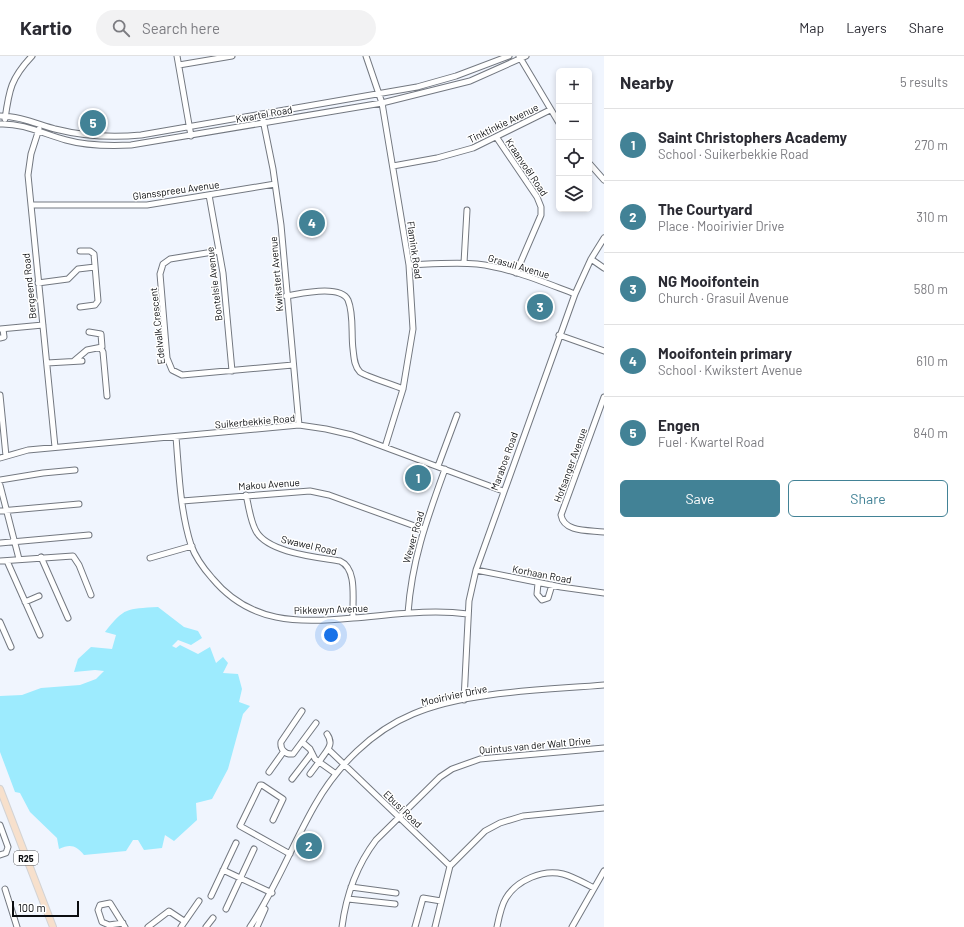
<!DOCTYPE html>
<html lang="en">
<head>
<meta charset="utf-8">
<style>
  :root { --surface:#fff; --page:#f2f2f3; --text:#2b2b33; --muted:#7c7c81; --line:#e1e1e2; --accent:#428296 }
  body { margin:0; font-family:Barlow,sans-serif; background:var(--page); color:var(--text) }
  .controls { position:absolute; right:12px; top:12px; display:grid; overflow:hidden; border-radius:6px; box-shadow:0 2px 6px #0003 }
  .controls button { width:36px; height:36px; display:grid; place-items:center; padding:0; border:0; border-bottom:1px solid var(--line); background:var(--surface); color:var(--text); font:20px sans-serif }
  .scale { position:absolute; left:12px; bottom:10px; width:67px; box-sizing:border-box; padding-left:4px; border:2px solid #0b0d10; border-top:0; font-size:11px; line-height:14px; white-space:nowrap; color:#0b0d10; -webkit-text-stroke:3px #fff; paint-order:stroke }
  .you { position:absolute; left:331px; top:579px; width:14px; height:14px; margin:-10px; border:3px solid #fff; border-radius:50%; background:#1a73e8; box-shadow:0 0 0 6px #1a73e833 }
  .badge { display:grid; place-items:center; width:26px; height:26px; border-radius:50%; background:var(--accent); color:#fff; font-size:13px; font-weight:700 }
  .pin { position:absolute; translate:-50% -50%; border:2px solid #fff; box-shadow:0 1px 4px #0006 }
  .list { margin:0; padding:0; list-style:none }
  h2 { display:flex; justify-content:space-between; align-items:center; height:52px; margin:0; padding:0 16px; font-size:17px }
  h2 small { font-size:13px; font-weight:400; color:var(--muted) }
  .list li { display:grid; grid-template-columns:26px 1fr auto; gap:12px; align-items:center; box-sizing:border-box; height:72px; padding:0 16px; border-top:1px solid var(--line) }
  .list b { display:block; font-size:15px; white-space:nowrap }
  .list p { margin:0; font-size:13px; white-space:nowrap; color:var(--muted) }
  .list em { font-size:13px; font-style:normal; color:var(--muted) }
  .actions { display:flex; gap:8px; padding:12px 16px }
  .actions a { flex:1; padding:9px 0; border:1px solid var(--accent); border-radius:6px; text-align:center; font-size:14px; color:var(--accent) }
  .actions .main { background:var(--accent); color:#fff }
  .icon { flex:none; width:22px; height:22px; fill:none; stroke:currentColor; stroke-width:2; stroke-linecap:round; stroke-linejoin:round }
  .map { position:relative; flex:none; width:604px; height:871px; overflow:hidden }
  header { display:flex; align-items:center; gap:24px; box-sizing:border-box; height:56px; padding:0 20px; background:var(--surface); border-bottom:1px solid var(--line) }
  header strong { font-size:19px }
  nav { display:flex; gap:22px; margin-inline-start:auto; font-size:14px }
  .search { width:280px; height:36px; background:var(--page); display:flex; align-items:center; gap:10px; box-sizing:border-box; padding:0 14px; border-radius:22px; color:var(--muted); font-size:15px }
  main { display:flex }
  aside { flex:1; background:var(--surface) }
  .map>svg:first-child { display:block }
  .water { fill:#9debfe }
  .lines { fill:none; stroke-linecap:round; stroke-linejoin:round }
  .minor-casing { stroke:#737880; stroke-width:7 }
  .major-casing { stroke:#d3d3d4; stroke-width:8 }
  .minor { stroke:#fff; stroke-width:5 }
  .major { stroke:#f7e0cc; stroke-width:6 }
  .labels { text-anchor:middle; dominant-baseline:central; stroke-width:3; stroke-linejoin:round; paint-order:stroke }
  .shield { fill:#fff; stroke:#545658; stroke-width:1 }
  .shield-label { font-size:9px; font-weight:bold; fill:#0b0d10 }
  .street-label { font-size:10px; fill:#0b0d10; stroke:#fff }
</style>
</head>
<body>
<header>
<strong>Kartio</strong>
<div class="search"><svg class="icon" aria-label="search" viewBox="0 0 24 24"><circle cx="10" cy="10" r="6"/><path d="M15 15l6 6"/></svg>Search here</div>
<nav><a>Map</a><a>Layers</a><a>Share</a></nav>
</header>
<main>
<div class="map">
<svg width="604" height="871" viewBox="0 0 604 871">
  <rect width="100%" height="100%" fill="#f0f5fe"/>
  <path class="water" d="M158,551l26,20 14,4 4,7 -11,7 -13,-5 -6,6 4,2 4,-3 18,9 12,-7 6,16 7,-6 5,6 -5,10 15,1 4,15 -3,13 11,4 -7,8 -15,55 -16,30 -16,4 1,17 -23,21 -9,-6 -3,13 -18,2 -6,-10h-5l-7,11 -42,4c-8,-10 -14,-11 -25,-6l-2,-11 -27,-26 -10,-19 -5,-1 -15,-40v-56l22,-1 19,-7 39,-3 16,-6 8,-8 -9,-1 -21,2 4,-13 13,-12 21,2 4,-14 -11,-3c20,-25 21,-23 53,-25z"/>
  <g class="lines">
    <defs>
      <path id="minor" d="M177,0l14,80
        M366,0l16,47 27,162 4,64 -10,60 -18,58
        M519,0l40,67
        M179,9l53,-9
        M262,59l11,54 8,56 18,200
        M0,60c19,0 37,8 55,13 28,7 57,9 86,6l276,-48 39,-11 53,-20
        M5,63c4,-29 6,-41 27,-63
        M0,68c23,-1 44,10 66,16 21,6 43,6 65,5l251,-42 88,-22 56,-25
        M39,73l-8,25 -3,21 27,272
        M497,82l40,59 4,10v8l-25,58
        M589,107l15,17
        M393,110l44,-8 36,-10 77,-38
        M209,139l14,78 9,98
        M31,149h116l128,-21
        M80,195h10l4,3 4,47 -3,4 -15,2
        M219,195l-49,8 -7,5 -3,10 7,84 5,12 10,5 111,-10
        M591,203l13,9
        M464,207l3,-53
        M409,209c23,-1 46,-3 68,-1 34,4 66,18 98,30
        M38,227l30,-4 10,-10 17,-2
        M286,240c14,-2 54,-12 62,4 6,14 3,34 5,49 1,8 1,17 7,23 4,4 35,13 43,17
        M0,273l43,-4
        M559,279l45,16
        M0,282l4,-1 -1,-8
        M101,292l2,4 4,44
        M74,305l13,-11 15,-3 -1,-13 -12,-2
        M47,307l35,-2
        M0,339l6,61
        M604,341l-43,118c3,18 29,15 43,17
        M176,381c3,36 4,73 15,108 4,11 13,24 21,33 38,46 86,45 141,40 39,-3 76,-9 115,-4
        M0,402l28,-8 271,-25 27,4 26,6 151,56
        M438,410l19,-51
        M0,424l43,-7 32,-3
        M0,429l19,74
        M246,439c3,12 4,25 10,36 12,22 61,26 84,30 18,8 12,40 13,57
        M182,445l128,-10 19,4 94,34
        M0,455l79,-7
        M0,487l89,-8
        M41,501l27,61
        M150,502l42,-12
        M0,505l73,-5 6,9 12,30
        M7,505l33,74
        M476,514l85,17 43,6
        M538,527l-1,11 5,6 6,-2 4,-13
        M25,546l14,-6
        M408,557c4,-54 19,-94 37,-144
        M0,566l11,25
        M464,644l5,-99 7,-31 99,-276 16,-35 13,-21
        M302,655l-21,31c-1,7 4,13 12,12l23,-31
        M302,686l8,7 5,10 21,15
        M328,693l122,117
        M321,703c7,-10 13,-15 6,-25
        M269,716l15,-21
        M310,718l9,-12
        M292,723l20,-26
        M273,764l10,-21 -21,-14h-2l-20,41 50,28
        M0,769l8,22 -2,6 -6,2
        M223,814l49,23
        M351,831l45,6
        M5,833l12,38
        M211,840l25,-53
        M348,843l47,5
        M226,853l28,-60
        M123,867l-14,2 -7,-3 -4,-12 2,-5 10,-2 15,24
        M148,871l21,-16 15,10
        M181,871l18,-26
        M206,871l7,-9
        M250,871c26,-39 42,-82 65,-122 22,-39 57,-74 98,-91 53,-23 134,-24 191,-29
        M257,871l8,-18
        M342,871c4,-31 15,-62 34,-87l64,-63 12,-8 28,-10 124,-11
        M415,871l8,-29 18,3
        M435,871l15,-61 35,-35 15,-8 23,-7 81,-8
        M497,871c2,-10 4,-21 9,-29 11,-18 37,-29 57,-24 11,3 21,9 31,14
        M572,871l32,-56"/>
      <path id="major" d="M0,733l53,138"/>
    </defs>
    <use href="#minor" class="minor-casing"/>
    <use href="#major" class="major-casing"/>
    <use href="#minor" class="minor"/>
    <use href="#major" class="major"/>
  </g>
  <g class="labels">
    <rect class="shield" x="14" y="795" width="24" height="14" rx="3"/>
    <g class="shield-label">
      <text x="26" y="802">R25</text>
    </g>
    <g class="street-label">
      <text transform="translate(264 58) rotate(-10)">Kwartel Road</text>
      <text transform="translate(503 67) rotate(-26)">Tinktinkie Avenue</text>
      <text transform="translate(527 111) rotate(56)">Kraanvoël Road</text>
      <text transform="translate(176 134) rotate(-8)">Glansspreeu Avenue</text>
      <text transform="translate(415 194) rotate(82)">Flamink Road</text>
      <text transform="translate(519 210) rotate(16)">Grasuil Avenue</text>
      <text transform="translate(276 218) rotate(-95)">Kwikstert Avenue</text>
      <text transform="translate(214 228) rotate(-97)">Bontelsie Avenue</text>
      <text transform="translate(29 230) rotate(-96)">Bergeend Road</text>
      <text transform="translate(157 270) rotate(-96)">Edelvalk Crescent</text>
      <text transform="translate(255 365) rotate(-5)">Suikerbekkie Road</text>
      <text transform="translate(504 405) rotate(-70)">Maraboe Road</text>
      <text transform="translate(570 409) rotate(-70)">Hofsanger Avenue</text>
      <text transform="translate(269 428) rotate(-4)">Makou Avenue</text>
      <text transform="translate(413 481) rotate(-74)">Wewer Road</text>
      <text transform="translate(309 489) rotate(13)">Swawel Road</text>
      <text transform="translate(542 518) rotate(11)">Korhaan Road</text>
      <text transform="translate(331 553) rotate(-2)">Pikkewyn Avenue</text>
      <text transform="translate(454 639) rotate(-12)">Mooirivier Drive</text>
      <text transform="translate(535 689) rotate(-5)">Quintus van der Walt Drive</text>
      <text transform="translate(403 753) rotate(44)">Ebusi Road</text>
    </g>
  </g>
</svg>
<div class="controls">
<button>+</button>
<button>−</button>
<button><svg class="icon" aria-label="locate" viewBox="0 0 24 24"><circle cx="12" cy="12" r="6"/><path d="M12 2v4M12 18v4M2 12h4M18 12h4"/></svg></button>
<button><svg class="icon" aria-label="layers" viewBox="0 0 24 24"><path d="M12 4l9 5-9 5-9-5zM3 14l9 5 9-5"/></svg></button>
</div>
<div class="scale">100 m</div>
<div class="you"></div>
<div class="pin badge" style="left:418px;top:422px">1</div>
<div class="pin badge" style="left:309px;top:790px">2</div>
<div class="pin badge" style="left:540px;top:251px">3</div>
<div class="pin badge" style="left:312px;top:167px">4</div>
<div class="pin badge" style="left:93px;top:67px">5</div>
</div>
<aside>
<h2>Nearby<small>5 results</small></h2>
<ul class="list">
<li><span class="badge">1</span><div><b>Saint Christophers Academy</b><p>School · Suikerbekkie Road</p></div><em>270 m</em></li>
<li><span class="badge">2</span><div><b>The Courtyard</b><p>Place · Mooirivier Drive</p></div><em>310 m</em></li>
<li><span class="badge">3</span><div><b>NG Mooifontein</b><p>Church · Grasuil Avenue</p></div><em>580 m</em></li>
<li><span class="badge">4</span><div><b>Mooifontein primary</b><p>School · Kwikstert Avenue</p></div><em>610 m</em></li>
<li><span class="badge">5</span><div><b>Engen</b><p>Fuel · Kwartel Road</p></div><em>840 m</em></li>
</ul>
<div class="actions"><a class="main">Save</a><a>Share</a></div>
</aside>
</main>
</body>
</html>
